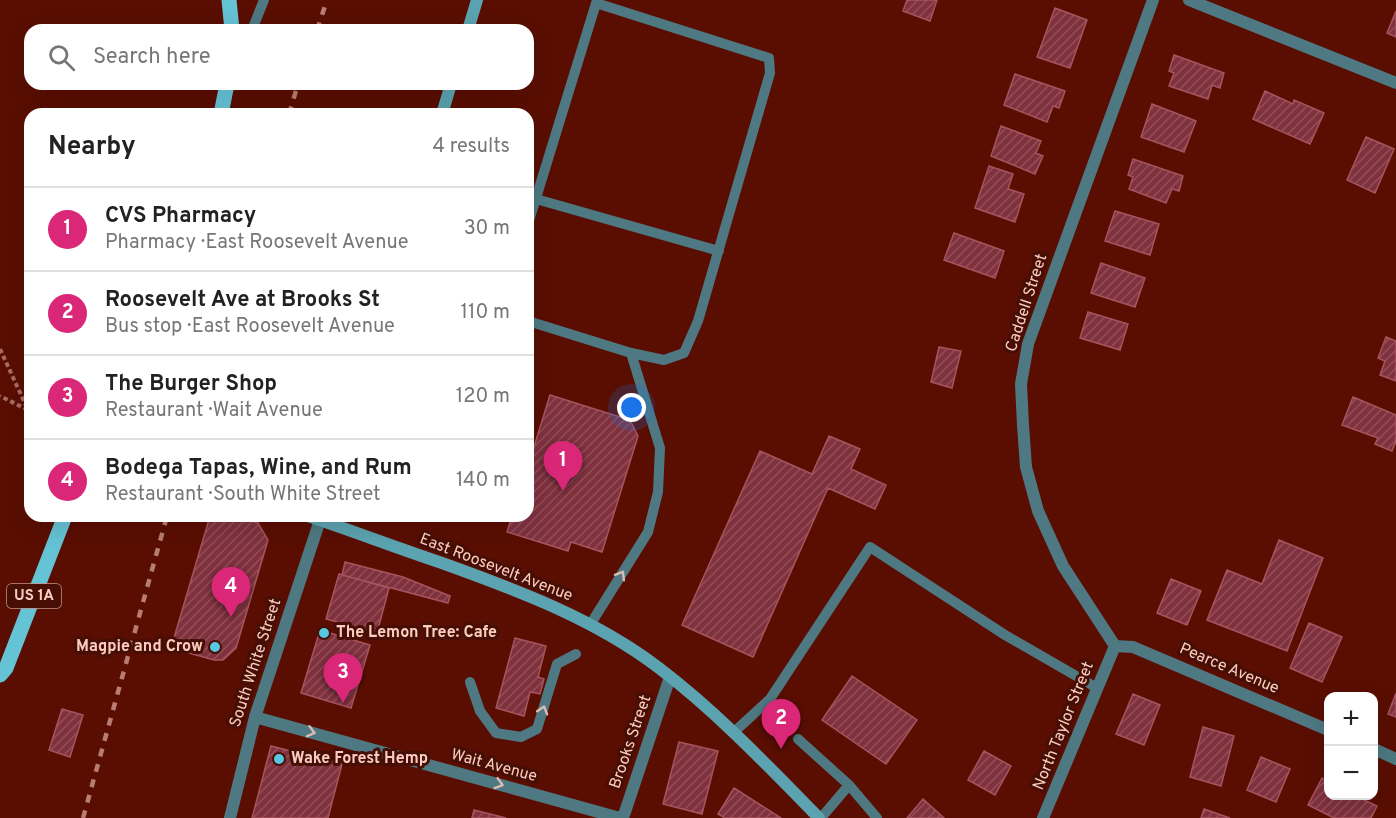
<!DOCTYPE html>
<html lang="en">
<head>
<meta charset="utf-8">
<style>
  :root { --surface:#fff; --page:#f2f2f2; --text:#222; --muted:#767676; --line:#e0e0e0; --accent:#db2777 }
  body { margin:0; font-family:Overpass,sans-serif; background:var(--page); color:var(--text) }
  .controls { position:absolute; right:18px; bottom:18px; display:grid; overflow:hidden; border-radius:12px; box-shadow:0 6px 24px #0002 }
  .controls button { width:54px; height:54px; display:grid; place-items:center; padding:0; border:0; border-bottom:2px solid var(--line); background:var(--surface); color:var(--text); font:30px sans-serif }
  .you { position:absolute; left:632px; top:408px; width:21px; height:21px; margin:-15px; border:4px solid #fff; border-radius:50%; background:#1a73e8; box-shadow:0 0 0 9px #1a73e833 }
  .badge { display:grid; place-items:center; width:39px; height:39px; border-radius:50%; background:var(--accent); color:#fff; font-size:20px; font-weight:700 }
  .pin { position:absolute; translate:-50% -50px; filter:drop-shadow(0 2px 3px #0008) }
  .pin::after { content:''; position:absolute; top:32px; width:21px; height:18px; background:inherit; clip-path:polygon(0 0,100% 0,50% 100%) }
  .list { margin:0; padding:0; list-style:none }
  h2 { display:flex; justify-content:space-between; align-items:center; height:78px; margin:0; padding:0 24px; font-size:26px }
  h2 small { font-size:20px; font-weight:400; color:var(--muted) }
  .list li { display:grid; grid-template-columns:39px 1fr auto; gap:18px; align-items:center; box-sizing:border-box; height:84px; padding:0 24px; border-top:2px solid var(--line) }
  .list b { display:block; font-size:22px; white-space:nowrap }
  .list p { margin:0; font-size:20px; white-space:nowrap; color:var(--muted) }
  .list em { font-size:20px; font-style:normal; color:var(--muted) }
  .icon { flex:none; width:33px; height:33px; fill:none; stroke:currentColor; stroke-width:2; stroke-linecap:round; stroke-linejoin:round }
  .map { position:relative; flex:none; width:1396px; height:818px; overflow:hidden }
  .search { position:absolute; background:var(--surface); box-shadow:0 6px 24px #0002; left:24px; top:24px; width:510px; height:66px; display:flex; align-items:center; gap:15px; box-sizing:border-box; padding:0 21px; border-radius:18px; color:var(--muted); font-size:22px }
  .panel { position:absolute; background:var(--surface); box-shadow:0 6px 24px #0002; left:24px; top:108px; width:510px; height:414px; border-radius:18px }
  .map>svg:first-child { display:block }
  .building { fill:url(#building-hatch); stroke:#a7545f; stroke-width:1.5 }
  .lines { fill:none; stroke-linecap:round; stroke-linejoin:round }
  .path { stroke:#a96b60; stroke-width:4; stroke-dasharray:4.5 3; stroke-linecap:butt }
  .service { stroke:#4e7982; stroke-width:10 }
  .minor { stroke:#4e7982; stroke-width:12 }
  .tertiary { stroke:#4e7982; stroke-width:12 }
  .secondary { stroke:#5ca3b1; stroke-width:12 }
  .primary { stroke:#65c3d6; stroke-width:15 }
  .rail { stroke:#b77d72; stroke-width:4.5; stroke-dasharray:8 8; stroke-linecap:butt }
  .oneway { stroke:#d8bcb5 }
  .poi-dot { fill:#56c9e0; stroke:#460e05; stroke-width:2 }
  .labels { text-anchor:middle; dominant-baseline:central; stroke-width:6; stroke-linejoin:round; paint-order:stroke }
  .shield { fill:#460e05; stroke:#c59489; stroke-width:1.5 }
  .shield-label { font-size:15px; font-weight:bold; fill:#fbcdc2 }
  .street-label { font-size:16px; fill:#fbcdc2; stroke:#460e05 }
  .poi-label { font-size:16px; font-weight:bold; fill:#fbcdc2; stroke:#460e05; text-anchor:start }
</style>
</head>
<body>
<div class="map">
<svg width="1396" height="818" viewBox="0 0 1396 818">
  <defs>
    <pattern id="building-hatch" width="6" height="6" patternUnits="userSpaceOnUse" patternTransform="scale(1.5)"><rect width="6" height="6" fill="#7f313e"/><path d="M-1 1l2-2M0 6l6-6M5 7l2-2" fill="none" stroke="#924e58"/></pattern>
  </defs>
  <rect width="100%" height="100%" fill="#5a0e02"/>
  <path class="building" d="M907,0h30l-7,21 -27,-10z
    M1055,8l32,12 -17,48 -33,-11z
    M1396,11v26l-9,-4z
    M1174,55l50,18 -4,15 -8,-3 -4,14 -39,-13 5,-13 -5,-2z
    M1015,74l50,17 -6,17 -6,-2 -6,16 -43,-17z
    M1265,91l28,13 1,-4 30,13 -14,31 -57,-25z
    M1152,104l44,17 -12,31 -43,-15z
    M1001,126l40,15 -5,12 7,3 -8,18 -44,-18z
    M1366,137l28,12 -19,44 -28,-13z
    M1133,159l50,17 -4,15 -7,-2 -6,14 -37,-14 4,-12 -5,-2z
    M989,166l24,8 -5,15 16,5 -9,28 -40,-14z
    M1115,211l44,13 -9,31 -45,-14z
    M954,233l50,18 -9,27 -51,-18z
    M1101,263l44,15 -10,29 -44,-14z
    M1088,312l40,12 -8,26 -40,-12z
    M1386,337l10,4v40l-16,-6 5,-14 -7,-3z
    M939,347l22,4 -9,37 -21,-6z
    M550,395l80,25 8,16 -36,116 -31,-10 -3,9 -61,-19 5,-16h16v-50z
    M1353,397l43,18v26l-4,10 -17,-7 3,-6 -36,-13z
    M829,436l31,13 -9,20 35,16 -11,24 -47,-21 -75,169 -71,-32 78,-174 52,23z
    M210,516h23l25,7 10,17 -32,108 -13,12h-9l-43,-12z
    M1279,540l44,18 -36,93 -80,-31 20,-50 35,14z
    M345,562l58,15 47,19 -2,7 -106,-28z
    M339,574l50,14 -12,45 -51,-14z
    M1171,579l30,12 -14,34 -30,-12z
    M1309,623l33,14 -20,45 -32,-14z
    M320,630l50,15 -19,63 -50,-15z
    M515,638l31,8 -8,31 6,2 -4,15 -10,-2 -6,24 -28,-8z
    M852,676l65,44 -31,44 -64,-44z
    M1396,693v24l-8,-3z
    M1133,694l27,11 -16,40 -28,-11z
    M62,709l21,6 -13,42 -21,-7z
    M1203,727l31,9 -13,50 -31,-9z
    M679,742l39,9 -16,63 -39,-10z
    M271,746l71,18 -14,54h-76z
    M984,751l27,15 -16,29 -27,-15z
    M1261,757l29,12 -14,33 -29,-12z
    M1322,778l6,4v14h28l21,10 -6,12h-37l-26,-13z
    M734,788l47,30h-56l-7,-4z
    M923,799l21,19h-37z
    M1204,809l26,9h-29z
    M474,810l32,8h-34z"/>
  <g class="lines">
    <path class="path" d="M0,349l28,61 -28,-14"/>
    <path class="service" d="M252,30l12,-30
      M536,199l183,52
      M528,224l69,-224
      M528,321l103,32 33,7 20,-7 14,-32 72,-248 -1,-15 -173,-55
      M590,625l58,-93 10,-40 2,-44 -29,-95
      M470,682l10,29 16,22 25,4 16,-8 20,-65 19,-10
      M733,733l37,-34 100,-152 135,88 92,53
      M798,739l51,46 -28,33
      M849,785l28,33"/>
    <path class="minor" d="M1189,0l207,83
      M1115,646l-52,-80 -25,-55 -12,-44 -3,-42 -2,-41 7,-40 125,-344
      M1115,646l18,1 195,83
      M255,717l365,101
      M1374,749l22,10
      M623,818l47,-141
      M1043,818l72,-172"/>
    <path class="tertiary" d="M230,818l25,-101 65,-197"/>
    <path class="secondary" d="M468,30l9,-30
      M442,114l9,-30
      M308,516c45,15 89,32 134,47 75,27 153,56 217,105 58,44 109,98 160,150"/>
    <path class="primary" d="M229,0l3,30
      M221,114l6,-30
      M0,675l6,-7 59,-152"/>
    <path class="rail" d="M317,30l10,-30
      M289,114l9,-30
      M83,818l84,-302"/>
  </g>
  <defs><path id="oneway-chevron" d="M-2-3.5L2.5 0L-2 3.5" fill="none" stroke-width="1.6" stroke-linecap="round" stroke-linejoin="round" transform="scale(1.5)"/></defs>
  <g class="oneway">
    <use href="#oneway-chevron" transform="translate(621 575) rotate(-58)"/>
    <use href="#oneway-chevron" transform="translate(543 710) rotate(-73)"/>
    <use href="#oneway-chevron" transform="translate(311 732) rotate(15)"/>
    <use href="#oneway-chevron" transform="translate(499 784) rotate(16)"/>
  </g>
  <g class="poi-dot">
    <circle cx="324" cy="633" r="6"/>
    <circle cx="215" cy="647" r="6"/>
    <circle cx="279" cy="759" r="6"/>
  </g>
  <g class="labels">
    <rect class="shield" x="7" y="584" width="54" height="24" rx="4.5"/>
    <g class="shield-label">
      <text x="34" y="596">US 1A</text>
    </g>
    <g class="street-label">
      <text transform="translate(1027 303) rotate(-72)">Caddell Street</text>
      <text transform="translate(496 568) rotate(21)">East Roosevelt Avenue</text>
      <text transform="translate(256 663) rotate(-72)">South White Street</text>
      <text transform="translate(1229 669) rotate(23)">Pearce Avenue</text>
      <text transform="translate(1064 726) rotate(-68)">North Taylor Street</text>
      <text transform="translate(631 742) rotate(-71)">Brooks Street</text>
      <text transform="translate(494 766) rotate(15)">Wait Avenue</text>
    </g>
    <g class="poi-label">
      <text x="336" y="633">The Lemon Tree: Cafe</text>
      <text x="203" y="647" text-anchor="end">Magpie and Crow</text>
      <text x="291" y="759">Wake Forest Hemp</text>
    </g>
  </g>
</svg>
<div class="controls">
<button>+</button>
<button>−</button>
</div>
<div class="you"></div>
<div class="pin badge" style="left:563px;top:491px">1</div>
<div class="pin badge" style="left:781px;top:749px">2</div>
<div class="pin badge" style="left:343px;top:703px">3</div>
<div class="pin badge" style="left:231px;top:617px">4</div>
<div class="search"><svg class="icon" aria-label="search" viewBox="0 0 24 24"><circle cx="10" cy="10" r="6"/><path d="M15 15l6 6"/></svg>Search here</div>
<section class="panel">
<h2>Nearby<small>4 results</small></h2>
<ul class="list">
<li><span class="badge">1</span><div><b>CVS Pharmacy</b><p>Pharmacy · East Roosevelt Avenue</p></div><em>30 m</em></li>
<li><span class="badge">2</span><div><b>Roosevelt Ave at Brooks St</b><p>Bus stop · East Roosevelt Avenue</p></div><em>110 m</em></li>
<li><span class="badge">3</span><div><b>The Burger Shop</b><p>Restaurant · Wait Avenue</p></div><em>120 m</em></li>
<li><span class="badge">4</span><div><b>Bodega Tapas, Wine, and Rum</b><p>Restaurant · South White Street</p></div><em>140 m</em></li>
</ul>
</section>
</div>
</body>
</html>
